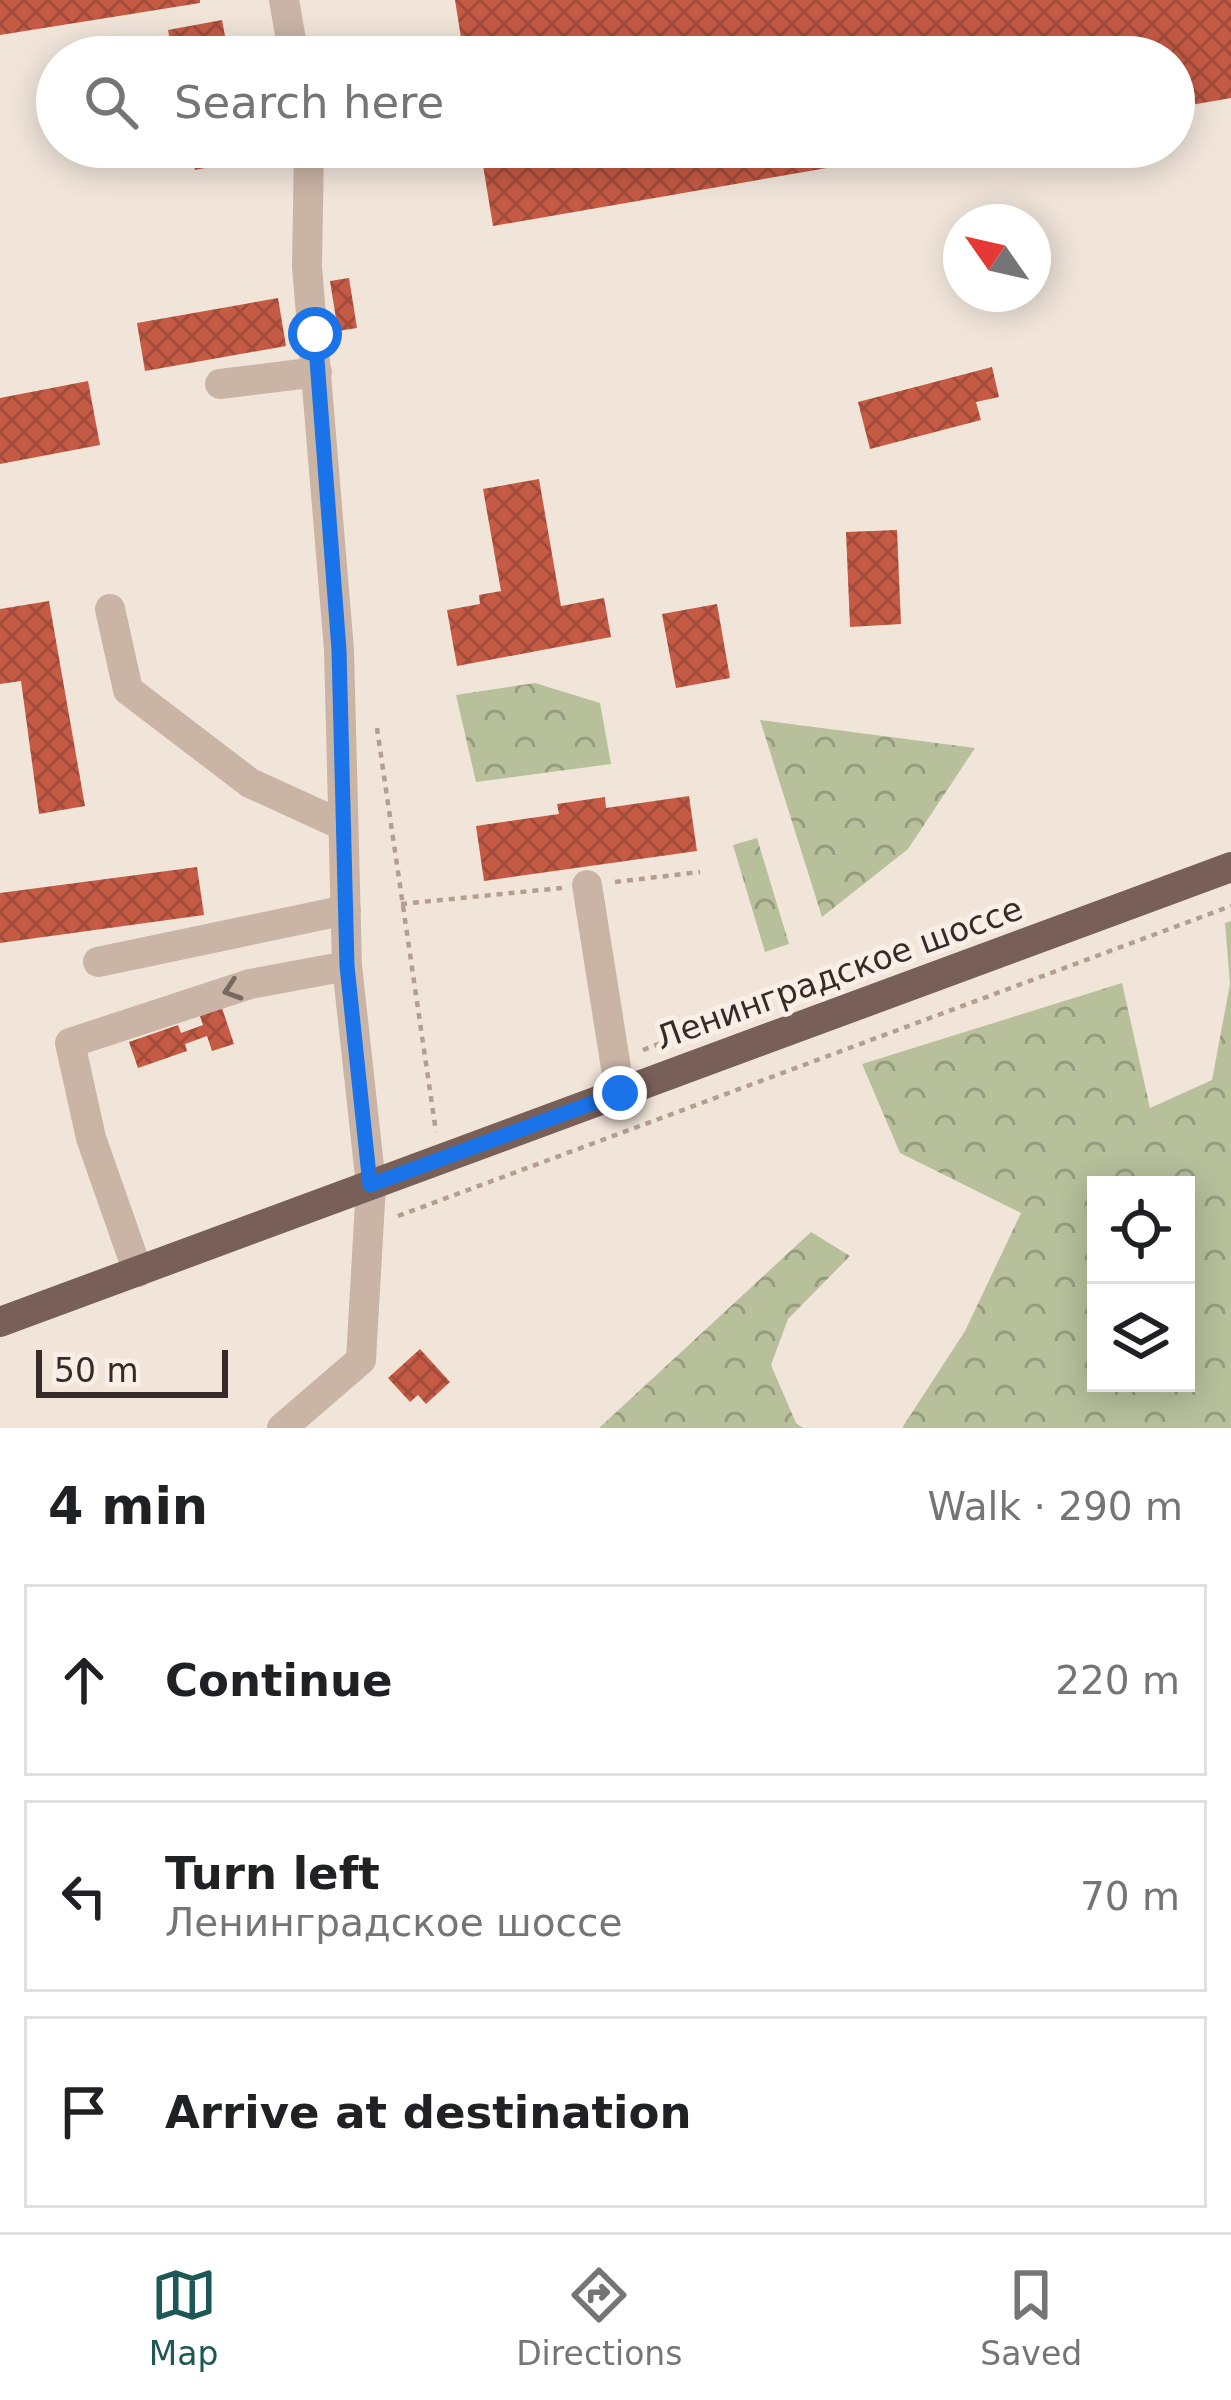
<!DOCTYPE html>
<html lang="en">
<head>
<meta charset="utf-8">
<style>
  :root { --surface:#fff; --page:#f6f6f6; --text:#202124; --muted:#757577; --line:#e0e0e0; --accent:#1d5756 }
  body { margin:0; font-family:"DejaVu Sans",sans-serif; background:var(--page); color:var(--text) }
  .controls { position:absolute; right:36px; bottom:36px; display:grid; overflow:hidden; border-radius:0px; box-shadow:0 6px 30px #0003 }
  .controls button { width:108px; height:108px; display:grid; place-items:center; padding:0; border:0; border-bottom:3px solid var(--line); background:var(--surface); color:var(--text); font:60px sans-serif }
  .compass { position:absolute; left:943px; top:204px; width:108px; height:108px; border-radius:50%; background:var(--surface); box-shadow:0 6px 30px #0003; rotate:304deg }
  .scale { position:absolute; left:36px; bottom:30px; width:192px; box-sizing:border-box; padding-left:12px; border:6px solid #362b27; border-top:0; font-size:33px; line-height:42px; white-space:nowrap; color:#362b27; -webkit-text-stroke:9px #f9efe7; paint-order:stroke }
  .stop { position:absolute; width:36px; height:36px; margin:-27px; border:9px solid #1a73e8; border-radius:50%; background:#fff }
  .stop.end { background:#1a73e8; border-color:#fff; box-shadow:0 3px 12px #0008 }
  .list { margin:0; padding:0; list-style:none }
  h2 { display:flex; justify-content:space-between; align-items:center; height:156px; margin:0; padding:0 48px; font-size:51px }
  h2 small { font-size:39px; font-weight:400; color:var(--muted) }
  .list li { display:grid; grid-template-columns:78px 1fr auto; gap:36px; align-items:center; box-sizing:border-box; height:192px; margin:0 24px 24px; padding:0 24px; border:3px solid var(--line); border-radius:0px }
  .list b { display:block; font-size:45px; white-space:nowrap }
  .list p { margin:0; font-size:39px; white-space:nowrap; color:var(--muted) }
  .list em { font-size:39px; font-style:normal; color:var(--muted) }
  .icon { flex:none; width:66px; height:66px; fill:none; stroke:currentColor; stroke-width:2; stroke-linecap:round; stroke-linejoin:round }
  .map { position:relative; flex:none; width:1231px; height:1428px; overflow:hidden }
  .search { position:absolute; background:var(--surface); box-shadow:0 6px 30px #0003; left:36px; right:36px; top:36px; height:132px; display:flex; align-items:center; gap:30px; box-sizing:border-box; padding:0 42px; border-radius:66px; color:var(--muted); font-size:45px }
  .sheet { height:804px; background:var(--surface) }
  nav { display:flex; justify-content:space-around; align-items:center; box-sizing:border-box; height:168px; border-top:3px solid var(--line); background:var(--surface); font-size:33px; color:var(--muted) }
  nav a { display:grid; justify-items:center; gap:6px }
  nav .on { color:var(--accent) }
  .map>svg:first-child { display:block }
  .forest { fill:url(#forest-crowns); fill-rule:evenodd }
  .building { fill:url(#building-cross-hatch) }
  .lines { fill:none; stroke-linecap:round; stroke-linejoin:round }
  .path { stroke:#b59e91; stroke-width:4.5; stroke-dasharray:6 6; stroke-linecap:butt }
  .minor { stroke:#c9b4a6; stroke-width:30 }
  .major { stroke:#786058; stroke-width:30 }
  .oneway { stroke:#786960 }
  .route { stroke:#1a73e8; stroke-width:15 }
  .labels { text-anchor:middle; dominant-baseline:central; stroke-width:10; stroke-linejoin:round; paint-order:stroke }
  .street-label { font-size:33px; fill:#362b27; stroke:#f9efe7 }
</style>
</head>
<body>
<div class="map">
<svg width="1231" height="1428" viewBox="0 0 1231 1428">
  <defs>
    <pattern id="forest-crowns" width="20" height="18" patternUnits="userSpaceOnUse" patternTransform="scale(3)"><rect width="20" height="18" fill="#b7c09b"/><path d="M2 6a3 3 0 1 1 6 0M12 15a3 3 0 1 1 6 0" fill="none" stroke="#969c7e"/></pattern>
    <pattern id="building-cross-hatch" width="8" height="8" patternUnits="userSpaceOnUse" patternTransform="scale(3)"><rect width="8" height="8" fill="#c55a45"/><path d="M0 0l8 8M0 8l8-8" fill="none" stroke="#a14b3a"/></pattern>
  </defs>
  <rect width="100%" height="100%" fill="#f1e5da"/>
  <path class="forest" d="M535,683l65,20 11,61 -135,18 -20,-87z
    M760,720l215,28 -67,101 -86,68z
    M757,838l32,106 -24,8 -32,-107z
    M1231,921v507h-329l63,-97 56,-118 -121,-60 -38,-89 260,-81 28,125 62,-28 18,-96 -5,-61zM1096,1185h90v198h-90z
    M811,1232l39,24 -62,63 -17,46 25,58 7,5h-204z"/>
  <path class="building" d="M0,0h200v3l-200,32z
    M455,0h776v98l-57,10v-51h-710z
    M222,20l7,37h-56l-5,-27z
    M191,147h55l3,12 -54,11z
    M480,147h455l1,2 -443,77z
    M349,278l8,50 -19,3 -8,-50z
    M278,298l8,48 -141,25 -8,-48z
    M992,367l7,30 -23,5 5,18 -111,29 -12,-47z
    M88,381l12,64 -100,19v-66z
    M539,479l22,127 43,-8 7,39 -154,29 -10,-56 33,-6 -1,-9 22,-4 -18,-102z
    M897,530l4,94 -51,3 -4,-95z
    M49,601l36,205 -46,8 -18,-133 -21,3v-75z
    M717,604l13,74 -54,10 -14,-74z
    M689,796l8,55 -213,30 -8,-55 83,-12 -2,-10 48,-7 1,11z
    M197,867l7,48 -204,28v-50z
    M222,1008l12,36 -22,7 -5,-15 -22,8 2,7 -49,17 -9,-26 49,-17 3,8 22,-8 -3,-9z
    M420,1349l30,33 -24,22 -8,-9 -8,7 -22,-24z"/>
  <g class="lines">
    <path class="path" d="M377,728l59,404
      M615,882l85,-10
      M401,904l161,-16
      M643,1050l99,-38 8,1
      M398,1216l833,-310"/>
    <path class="minor" d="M284,0l10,57
      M220,384l97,-12
      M110,609l18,81 122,93 92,42
      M587,885l33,208
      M98,962l248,-52
      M138,1272l-47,-134 -21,-95 180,-59 97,-18
      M282,1428l79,-68 10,-175 -24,-219 -8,-316 -32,-383 2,-120"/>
    <path class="major" d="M0,1322l1231,-455"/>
  </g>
  <defs><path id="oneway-chevron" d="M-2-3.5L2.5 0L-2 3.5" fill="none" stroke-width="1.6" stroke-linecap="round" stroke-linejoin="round" transform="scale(3)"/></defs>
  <use class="oneway" href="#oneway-chevron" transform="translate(232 990) rotate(162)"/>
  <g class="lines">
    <path class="route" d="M315,334l24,316 8,316 23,219 250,-92"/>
  </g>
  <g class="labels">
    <g class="street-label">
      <text transform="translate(839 973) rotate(-20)">Ленинградское шоссе</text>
    </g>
  </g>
</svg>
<div class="controls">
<button><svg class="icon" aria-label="locate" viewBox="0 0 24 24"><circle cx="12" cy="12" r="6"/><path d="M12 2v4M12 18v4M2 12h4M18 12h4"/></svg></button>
<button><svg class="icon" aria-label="layers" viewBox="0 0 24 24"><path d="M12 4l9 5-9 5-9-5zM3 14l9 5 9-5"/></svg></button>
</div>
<svg class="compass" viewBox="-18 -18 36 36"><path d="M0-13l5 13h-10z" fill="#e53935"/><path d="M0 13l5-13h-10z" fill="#757577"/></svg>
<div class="scale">50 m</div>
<div class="stop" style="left:315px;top:334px"></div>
<div class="stop end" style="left:620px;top:1093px"></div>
<div class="search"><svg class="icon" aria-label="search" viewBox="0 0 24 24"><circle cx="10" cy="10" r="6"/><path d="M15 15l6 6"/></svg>Search here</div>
</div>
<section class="sheet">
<h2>4 min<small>Walk · 290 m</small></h2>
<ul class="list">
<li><svg class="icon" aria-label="ahead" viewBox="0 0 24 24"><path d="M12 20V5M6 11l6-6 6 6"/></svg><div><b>Continue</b></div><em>220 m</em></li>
<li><svg class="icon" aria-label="left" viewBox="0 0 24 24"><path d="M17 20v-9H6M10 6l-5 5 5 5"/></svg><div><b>Turn left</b><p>Ленинградское шоссе</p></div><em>70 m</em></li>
<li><svg class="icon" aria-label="arrive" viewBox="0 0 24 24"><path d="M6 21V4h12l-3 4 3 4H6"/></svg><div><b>Arrive at destination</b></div></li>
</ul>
</section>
<nav>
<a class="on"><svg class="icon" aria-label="map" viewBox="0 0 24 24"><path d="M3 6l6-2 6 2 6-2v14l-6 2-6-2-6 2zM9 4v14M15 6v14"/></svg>Map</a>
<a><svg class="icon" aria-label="directions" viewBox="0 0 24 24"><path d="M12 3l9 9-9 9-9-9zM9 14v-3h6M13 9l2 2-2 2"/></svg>Directions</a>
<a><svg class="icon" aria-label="saved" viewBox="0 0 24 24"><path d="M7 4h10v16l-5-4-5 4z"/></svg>Saved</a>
</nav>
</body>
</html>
